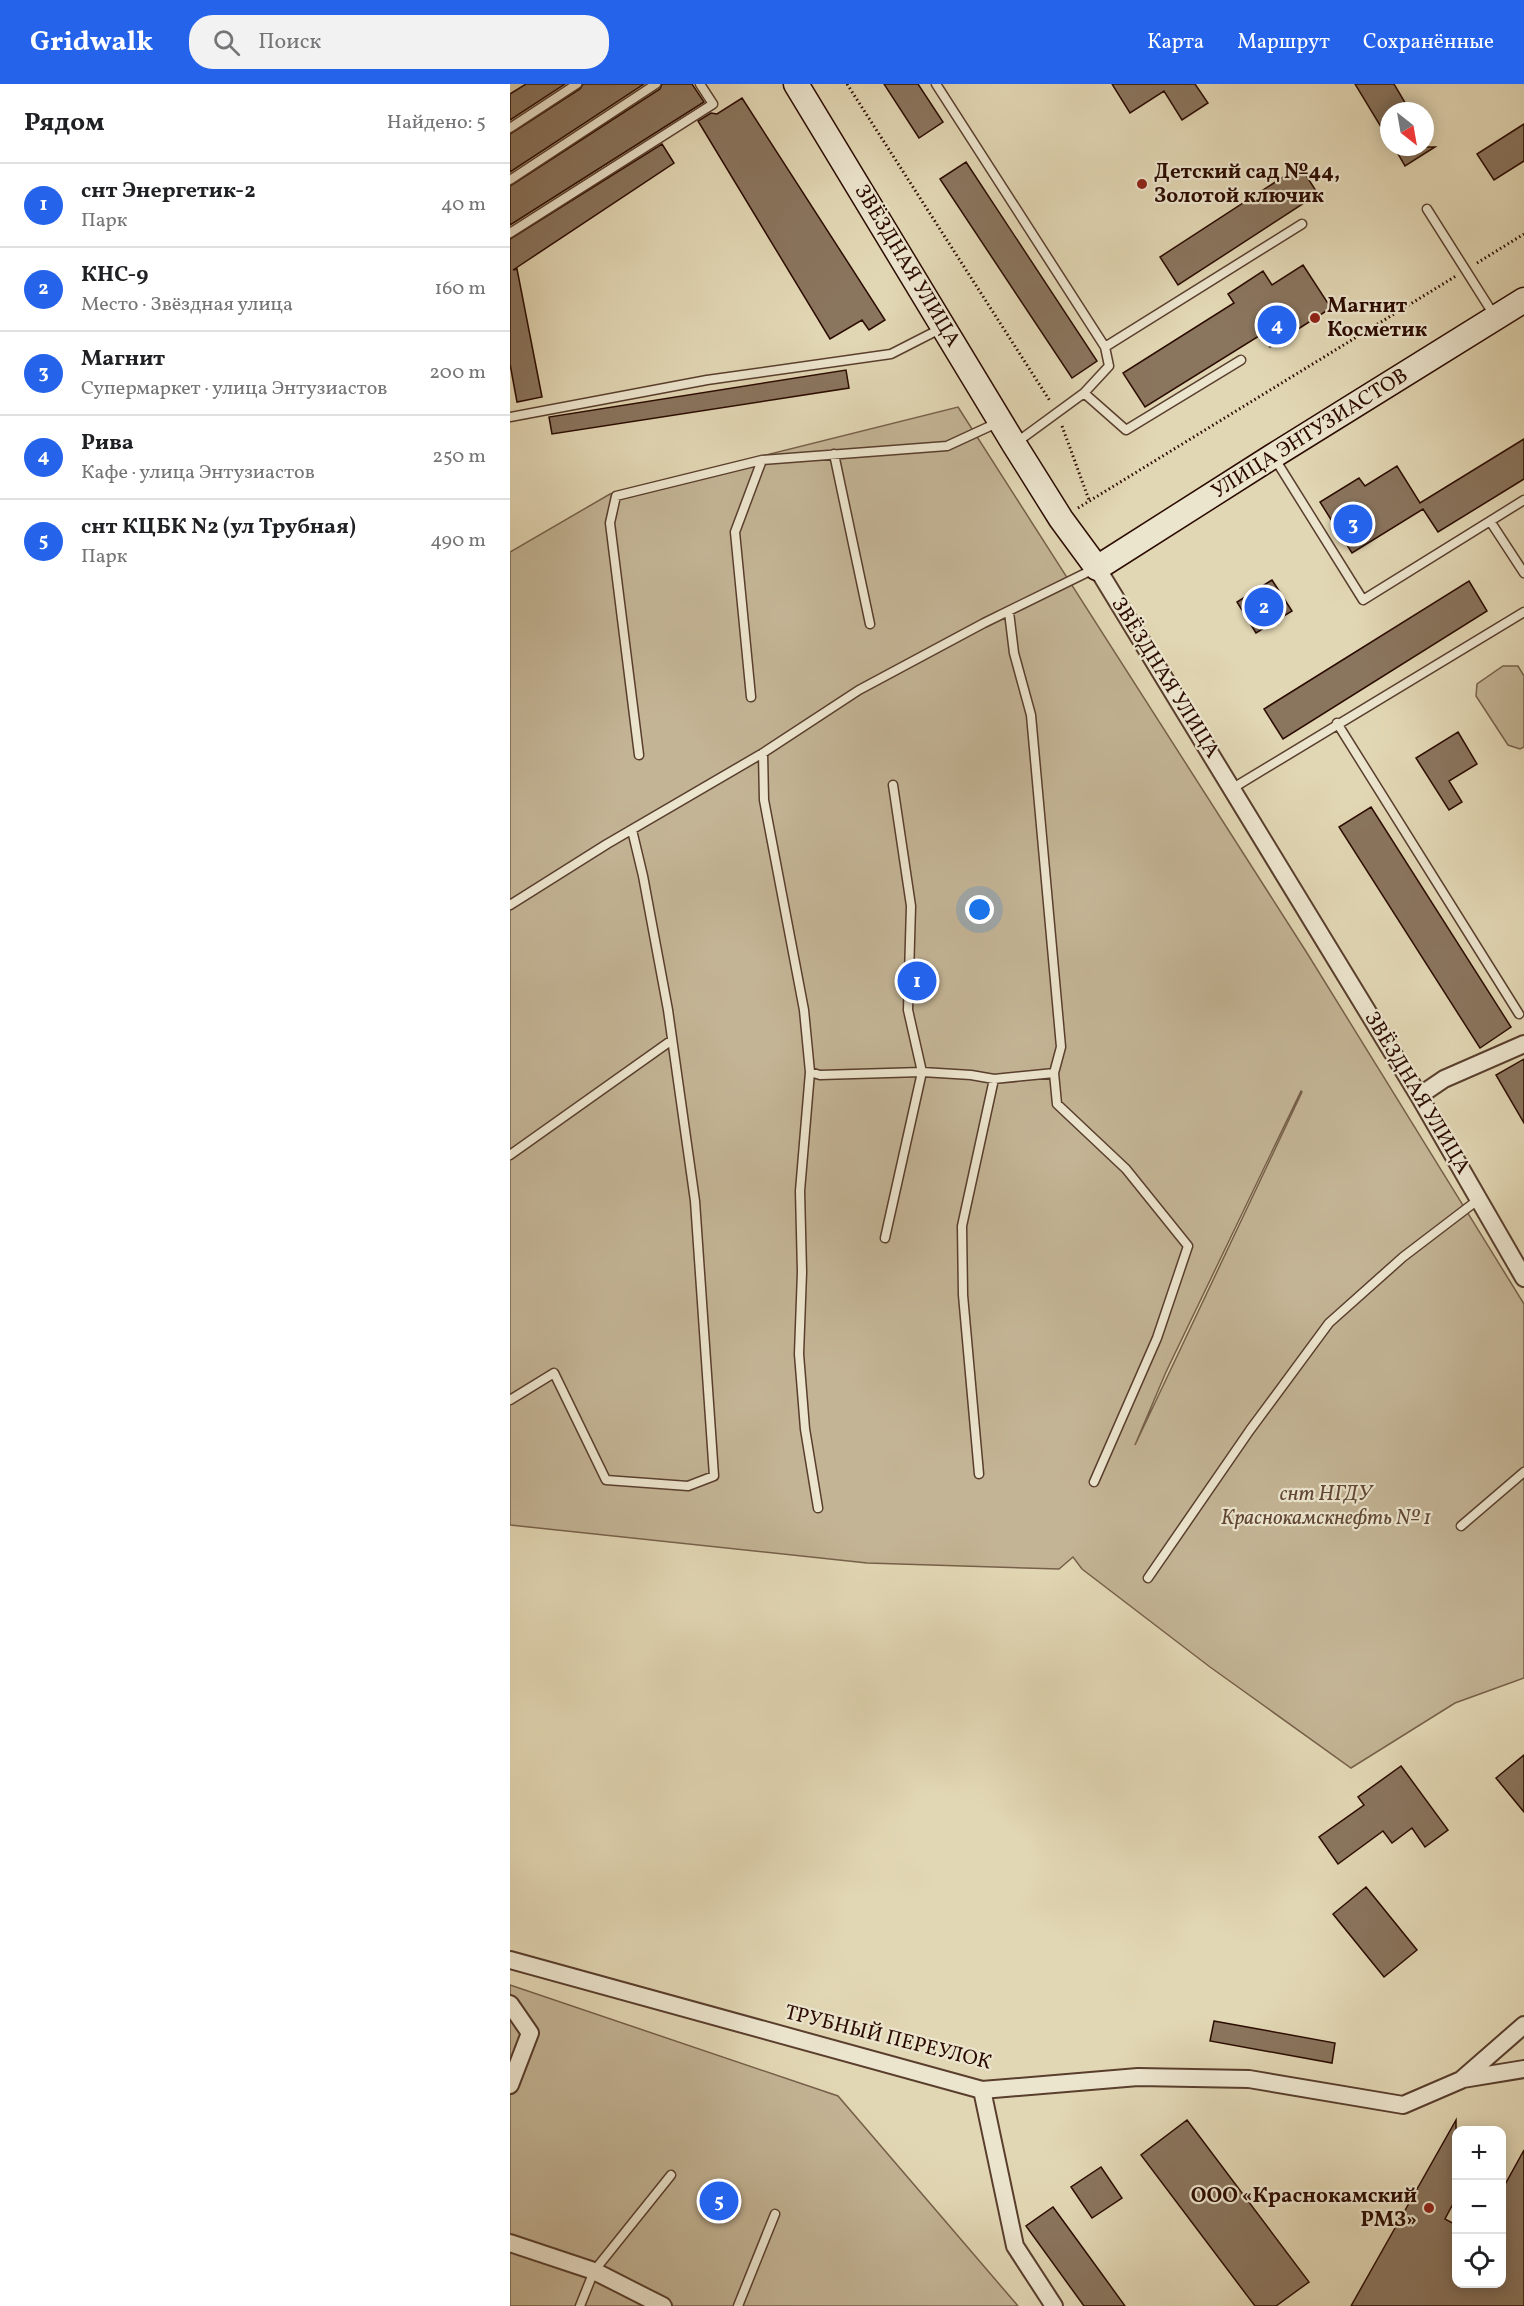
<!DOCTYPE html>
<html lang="ru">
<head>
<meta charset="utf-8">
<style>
  :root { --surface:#fff; --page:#f2f2f2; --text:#202124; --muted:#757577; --line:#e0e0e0; --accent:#2563eb }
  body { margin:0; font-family:Vollkorn,serif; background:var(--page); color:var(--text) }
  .controls { position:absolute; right:18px; bottom:18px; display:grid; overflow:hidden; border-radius:12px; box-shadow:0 3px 15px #0003 }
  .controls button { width:54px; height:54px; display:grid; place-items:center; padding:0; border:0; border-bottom:2px solid var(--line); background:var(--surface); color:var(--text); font:30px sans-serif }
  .compass { position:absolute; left:870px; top:18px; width:54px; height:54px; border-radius:50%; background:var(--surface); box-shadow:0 3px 15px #0003; rotate:149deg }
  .you { position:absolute; left:470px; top:826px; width:21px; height:21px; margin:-15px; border:4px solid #fff; border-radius:50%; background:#1a73e8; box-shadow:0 0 0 9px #1a73e833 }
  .badge { display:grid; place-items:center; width:39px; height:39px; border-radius:50%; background:var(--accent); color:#fff; font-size:20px; font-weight:700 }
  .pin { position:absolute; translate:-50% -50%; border:3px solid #fff; box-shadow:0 2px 6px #0006 }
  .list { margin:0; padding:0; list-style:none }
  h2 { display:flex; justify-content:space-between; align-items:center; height:78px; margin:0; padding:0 24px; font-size:26px }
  h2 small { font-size:20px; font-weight:400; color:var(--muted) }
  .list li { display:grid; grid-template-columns:39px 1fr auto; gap:18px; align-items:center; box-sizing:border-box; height:84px; padding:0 24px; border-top:2px solid var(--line) }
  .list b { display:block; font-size:22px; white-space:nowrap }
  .list p { margin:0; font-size:20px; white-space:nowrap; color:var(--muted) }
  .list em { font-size:20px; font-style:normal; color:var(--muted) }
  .icon { flex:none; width:33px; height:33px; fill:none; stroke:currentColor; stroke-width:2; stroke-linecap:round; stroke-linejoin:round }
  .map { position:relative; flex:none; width:1014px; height:2222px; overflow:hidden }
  header { display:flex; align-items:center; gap:36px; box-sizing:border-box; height:84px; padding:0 30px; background:var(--accent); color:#fff }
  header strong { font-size:28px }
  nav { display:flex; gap:33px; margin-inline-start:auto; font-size:21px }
  .search { width:420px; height:54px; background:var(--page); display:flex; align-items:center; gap:15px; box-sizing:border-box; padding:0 21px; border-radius:24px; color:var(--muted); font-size:22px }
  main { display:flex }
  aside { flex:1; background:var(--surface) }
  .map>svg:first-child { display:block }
  .green { fill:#c3b495; stroke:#77604a; stroke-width:1.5; fill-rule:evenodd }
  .building { fill:#8a755e; stroke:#2b0b00; stroke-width:1.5 }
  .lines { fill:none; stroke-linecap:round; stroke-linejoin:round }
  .lane-casing { stroke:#593e2d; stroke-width:11 }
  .street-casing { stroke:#593e2d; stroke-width:20 }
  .secondary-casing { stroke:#2b0b00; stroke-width:27 }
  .path { stroke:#2b0b00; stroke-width:3; stroke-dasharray:1.5 3; stroke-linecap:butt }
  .lane { stroke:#ece5ce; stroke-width:8 }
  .street { stroke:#ece5ce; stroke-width:16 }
  .secondary { stroke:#ece5ce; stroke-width:24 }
  .poi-dot { fill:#8f2418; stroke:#ece5ce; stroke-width:2 }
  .labels { text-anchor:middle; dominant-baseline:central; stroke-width:4.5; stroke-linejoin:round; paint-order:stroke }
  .poi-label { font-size:21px; font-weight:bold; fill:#2b0b00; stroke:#ece5ce; text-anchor:start }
  .street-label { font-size:21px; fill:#2b0b00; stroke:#ece5ce }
  .park-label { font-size:21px; font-style:italic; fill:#604634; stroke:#ece5ce }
</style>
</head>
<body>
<header>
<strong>Gridwalk</strong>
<div class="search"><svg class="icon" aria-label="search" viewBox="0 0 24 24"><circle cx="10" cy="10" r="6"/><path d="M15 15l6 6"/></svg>Поиск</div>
<nav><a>Карта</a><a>Маршрут</a><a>Сохранённые</a></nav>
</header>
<main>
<aside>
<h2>Рядом<small>Найдено: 5</small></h2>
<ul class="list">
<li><span class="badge">1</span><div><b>снт Энергетик-2</b><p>Парк</p></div><em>40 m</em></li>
<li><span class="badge">2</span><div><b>КНС-9</b><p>Место · Звёздная улица</p></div><em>160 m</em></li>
<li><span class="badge">3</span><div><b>Магнит</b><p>Супермаркет · улица Энтузиастов</p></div><em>200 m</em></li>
<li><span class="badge">4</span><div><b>Рива</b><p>Кафе · улица Энтузиастов</p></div><em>250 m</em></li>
<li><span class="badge">5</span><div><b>снт КЦБК N2 (ул Трубная)</b><p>Парк</p></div><em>490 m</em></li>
</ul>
</aside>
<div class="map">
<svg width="1014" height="2222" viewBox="0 0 1014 2222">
  <rect width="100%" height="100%" fill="#e2d7b4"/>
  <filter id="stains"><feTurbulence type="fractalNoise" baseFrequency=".00333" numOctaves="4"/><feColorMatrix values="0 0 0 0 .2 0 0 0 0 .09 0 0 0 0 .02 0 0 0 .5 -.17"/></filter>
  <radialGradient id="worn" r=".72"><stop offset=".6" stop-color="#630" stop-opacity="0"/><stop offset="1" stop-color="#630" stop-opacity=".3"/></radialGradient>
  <path class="green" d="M448,323l349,546 217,351v374l-69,25 -104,65 -141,-101 -128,-98 -9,-12 -14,12 -192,-6 -357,-38v-973l100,-58zM791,1007l1,1 -167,353 31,-73z
    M993,582h15l6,10v71l-4,2 -12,-4 -32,-49 1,-12z
    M0,1901l328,111 180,210h-508z"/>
  <path class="building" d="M16,0h39l-55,36v-26z
    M73,0h61l-134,88v-38l70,-45z
    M152,0h30l12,18 -194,123v-39l150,-97z
    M374,0h34l25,38 -24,16z
    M602,0h83l13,19 -26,17 -18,-29 -34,22z
    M845,0h39l16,27h-21v29z
    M232,14l143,222 -16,10 -7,-10 -32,19 -132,-218 13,-8 6,1z
    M1014,40v37l-30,19 -17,-26z
    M152,60l12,19 -161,107 4,-1 25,128 -25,5 -7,-38v-125z
    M884,63h41l-30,19z
    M456,78l131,199 -25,17 -132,-199z
    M790,82l18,28 -140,91 -18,-28z
    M793,181l28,43 -61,39 -8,-13 -117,73 -22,-34 111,-70 -6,-9 35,-23 9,14z
    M336,286l3,18 -297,46 -3,-17z
    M1014,355v40l-86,53 -15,-23 -71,44 -32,-51 39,-24 6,8 32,-20 23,37z
    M762,496l20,31 -36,22 -19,-31z
    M959,497l18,30 -204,128 -19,-30z
    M948,648l19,32 -28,17 13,21 -13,8 -33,-52z
    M861,723l140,220 -31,21 -141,-221z
    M1014,975v64l-28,-48z
    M1014,1671v57l-28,-34z
    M891,1682l47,64 -23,17 -13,-19 -20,15 -9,-12 -45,33 -19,-27 45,-32 -6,-8z
    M856,1803l51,63 -33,27 -51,-63z
    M704,1937l121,22 -3,20 -122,-22z
    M677,2036l122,162 -33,24h-21l-114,-151z
    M946,2036v78l-11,21 11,6v58h46v-93l22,-40v156h-173z
    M591,2083l21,31 -30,20 -21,-31z
    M543,2123l51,70 21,29h-41l-58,-80z"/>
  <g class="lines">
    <defs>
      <path id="lane" d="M426,0l169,263 4,19 -25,27 -67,49
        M0,44l67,-44
        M0,96l146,-96
        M917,125l67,106
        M0,149l203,-129 -13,-20
        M595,263l197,-123
        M574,309l42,37 115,-70
        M0,333l197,-37 184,-26 49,-25
        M324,370l36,170
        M765,375l88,141 161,-100
        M980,437l34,52
        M499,528l5,41 17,62 30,332 -7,26 3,31 69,65 62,77 -31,92 -63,144
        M241,613l-16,-165 27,-72
        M827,639l182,291
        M253,669l1,47 40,210 6,62
        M129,671l-29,-232 6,-27 146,-36 185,-14 52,-24
        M723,704l291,-176
        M0,821l97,-61 156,-91 96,-63 125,-67 110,-54
        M0,1071l162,-115
        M375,1154l37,-166 -14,-62 3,-104 -18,-121
        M0,1316l44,-27 52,107 82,6 26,-10 -19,-275 -27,-191 -25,-134 -11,-46
        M469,1390l-16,-179 -1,-69 32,-147
        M308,1424l-13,-79 -6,-75 3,-82 -2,-81 10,-119 10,3 102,-3 49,3 23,4 60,-6
        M951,1442l63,-54
        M638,1494l102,-148 79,-107 74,-66 76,-58
        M70,2222l14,-35 77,-96
        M228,2222l37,-92"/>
      <path id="street" d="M587,484l322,528 105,182
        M909,1012l25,-17 80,-35
        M0,1876l472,130 156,-13 111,2 154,26 58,-25 63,-55
        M0,1920l20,29 -20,52
        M953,1995l61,-10
        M472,2006l33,156 39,60
        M0,2159l84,28 69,35"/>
      <path id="secondary" d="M286,0l218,360 47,75 36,49 176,-112 251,-156"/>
    </defs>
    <use href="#lane" class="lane-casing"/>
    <use href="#street" class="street-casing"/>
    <use href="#secondary" class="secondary-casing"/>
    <path class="path" d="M337,0l203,317
      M967,179l47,-29
      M552,342l27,74
      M568,424l378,-232"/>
    <use href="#lane" class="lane"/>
    <use href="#street" class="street"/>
    <use href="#secondary" class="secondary"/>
  </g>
  <g class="poi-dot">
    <circle cx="632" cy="100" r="6"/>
    <circle cx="805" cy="234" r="6"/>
    <circle cx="919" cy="2124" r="6"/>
  </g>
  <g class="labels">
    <g class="poi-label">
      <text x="644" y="88">Детский сад №44,<tspan x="644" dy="24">Золотой ключик</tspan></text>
      <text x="817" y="222">Магнит<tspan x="817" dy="24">Косметик</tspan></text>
      <text x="907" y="2112" text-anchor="end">ООО «Краснокамский<tspan x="907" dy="24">РМЗ»</tspan></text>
    </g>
    <g class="street-label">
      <text transform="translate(397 182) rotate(59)">ЗВЁЗДНАЯ УЛИЦА</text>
      <text transform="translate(800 350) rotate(-32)">УЛИЦА ЭНТУЗИАСТОВ</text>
      <text transform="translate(655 594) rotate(58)">ЗВЁЗДНАЯ УЛИЦА</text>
      <text transform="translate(907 1009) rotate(59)">ЗВЁЗДНАЯ УЛИЦА</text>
      <text transform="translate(378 1954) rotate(14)">ТРУБНЫЙ ПЕРЕУЛОК</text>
    </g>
    <g class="park-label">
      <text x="816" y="1410">снт НГДУ<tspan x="816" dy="24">Краснокамскнефть № 1</tspan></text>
    </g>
  </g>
  <rect width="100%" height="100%" filter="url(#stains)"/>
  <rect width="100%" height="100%" fill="url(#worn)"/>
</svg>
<div class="controls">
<button>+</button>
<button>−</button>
<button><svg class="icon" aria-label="locate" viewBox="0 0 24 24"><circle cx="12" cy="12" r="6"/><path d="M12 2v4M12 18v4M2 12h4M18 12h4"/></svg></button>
</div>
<svg class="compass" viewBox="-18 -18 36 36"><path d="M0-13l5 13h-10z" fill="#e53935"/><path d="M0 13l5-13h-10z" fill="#757577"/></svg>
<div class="you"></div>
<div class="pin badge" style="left:407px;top:897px">1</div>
<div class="pin badge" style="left:754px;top:523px">2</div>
<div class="pin badge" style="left:843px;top:440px">3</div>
<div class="pin badge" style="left:767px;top:241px">4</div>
<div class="pin badge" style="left:209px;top:2117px">5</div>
</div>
</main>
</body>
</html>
